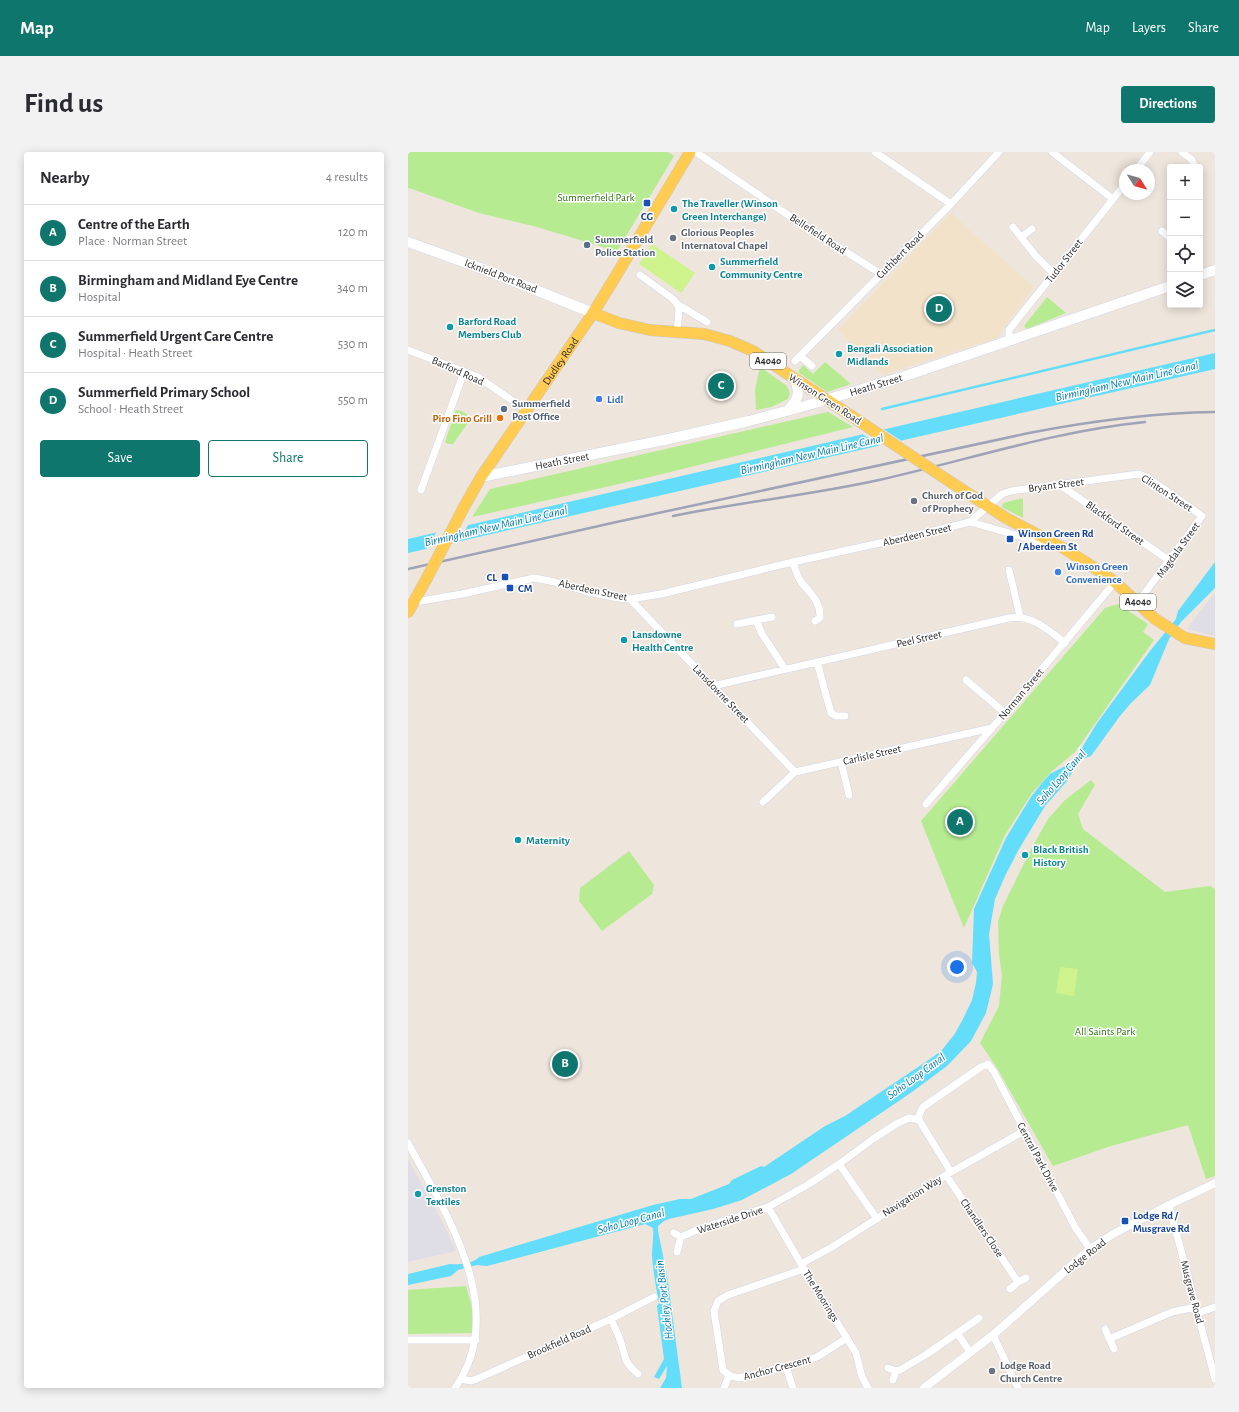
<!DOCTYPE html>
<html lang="en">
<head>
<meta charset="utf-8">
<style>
  :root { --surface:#fff; --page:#f2f2f3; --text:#2b2b33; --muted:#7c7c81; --line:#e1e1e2; --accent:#0f766e }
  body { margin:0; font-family:"Alegreya Sans",sans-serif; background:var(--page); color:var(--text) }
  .controls { position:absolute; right:12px; top:12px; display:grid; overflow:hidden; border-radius:4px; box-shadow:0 2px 10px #0003 }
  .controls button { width:36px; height:36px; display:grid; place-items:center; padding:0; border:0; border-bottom:1px solid var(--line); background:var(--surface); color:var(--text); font:20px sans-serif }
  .compass { position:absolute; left:711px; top:12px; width:36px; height:36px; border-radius:50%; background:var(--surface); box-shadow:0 2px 10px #0003; rotate:127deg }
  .you { position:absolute; left:549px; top:815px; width:14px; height:14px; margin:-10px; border:3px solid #fff; border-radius:50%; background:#1a73e8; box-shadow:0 0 0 6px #1a73e833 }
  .badge { display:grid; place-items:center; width:26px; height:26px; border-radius:50%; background:var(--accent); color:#fff; font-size:13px; font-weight:700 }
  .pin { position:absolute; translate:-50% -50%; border:2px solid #fff; box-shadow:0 1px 4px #0006 }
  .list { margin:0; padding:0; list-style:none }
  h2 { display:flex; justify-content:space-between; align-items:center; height:52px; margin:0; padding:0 16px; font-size:17px }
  h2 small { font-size:13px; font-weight:400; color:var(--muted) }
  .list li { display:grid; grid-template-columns:26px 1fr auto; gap:12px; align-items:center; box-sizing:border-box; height:56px; padding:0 16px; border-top:1px solid var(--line) }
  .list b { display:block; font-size:15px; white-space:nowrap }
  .list p { margin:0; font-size:13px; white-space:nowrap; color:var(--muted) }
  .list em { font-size:13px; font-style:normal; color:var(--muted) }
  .actions { display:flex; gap:8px; padding:12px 16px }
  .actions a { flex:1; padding:9px 0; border:1px solid var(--accent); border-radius:4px; text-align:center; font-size:14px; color:var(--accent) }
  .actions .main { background:var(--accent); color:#fff }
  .icon { flex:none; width:22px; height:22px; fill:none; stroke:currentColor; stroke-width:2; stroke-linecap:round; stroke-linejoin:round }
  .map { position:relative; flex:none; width:807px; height:1236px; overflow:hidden; border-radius:4px }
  header { display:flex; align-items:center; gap:24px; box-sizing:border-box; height:56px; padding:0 20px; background:var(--accent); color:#fff }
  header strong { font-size:19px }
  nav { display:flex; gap:22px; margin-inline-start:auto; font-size:14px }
  .intro { display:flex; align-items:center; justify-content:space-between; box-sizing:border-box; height:96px; padding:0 24px }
  h1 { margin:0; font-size:28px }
  .button { padding:10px 18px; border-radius:4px; background:var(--accent); color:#fff; font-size:14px; font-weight:700 }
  main { display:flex; gap:24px; padding:0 24px }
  aside { flex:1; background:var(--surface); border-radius:4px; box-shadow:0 2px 10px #0003 }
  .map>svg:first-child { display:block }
  .industrial { fill:#dfdde6 }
  .education { fill:#f2e2c9 }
  .green { fill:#b6eb92 }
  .pitch { fill:#cef38d }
  .water { fill:#64ddfb }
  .pier { fill:#eee5dc }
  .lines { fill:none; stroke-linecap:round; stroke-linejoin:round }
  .stream { stroke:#64ddfb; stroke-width:2.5 }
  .minor-casing { stroke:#d1d6e5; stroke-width:8 }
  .tertiary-casing { stroke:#d1d6e5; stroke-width:9 }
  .secondary-casing { stroke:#d1d6e5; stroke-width:11 }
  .primary-casing { stroke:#c8c8c8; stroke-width:12 }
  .minor { stroke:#fff; stroke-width:7 }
  .tertiary { stroke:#fff; stroke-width:8 }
  .secondary { stroke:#fff; stroke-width:10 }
  .primary { stroke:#ffcb50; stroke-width:11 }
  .rail { stroke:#9ea3b8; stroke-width:2.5 }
  .primary-bridge-casing { stroke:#c8c8c8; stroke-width:12; stroke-linecap:butt }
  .primary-bridge { stroke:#ffcb50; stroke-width:11 }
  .transit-dot { fill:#1a4fb4; stroke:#fff; stroke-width:1.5 }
  .culture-dot { fill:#0f9aa8; stroke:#fff; stroke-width:1.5 }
  .worship-dot { fill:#6b7280; stroke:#fff; stroke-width:1.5 }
  .service-dot { fill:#5c6f8a; stroke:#fff; stroke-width:1.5 }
  .shop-dot { fill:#3f7fe0; stroke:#fff; stroke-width:1.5 }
  .food-dot { fill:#e8710a; stroke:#fff; stroke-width:1.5 }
  .labels { text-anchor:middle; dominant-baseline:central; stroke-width:3; stroke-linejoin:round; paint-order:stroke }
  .shield { fill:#fff; stroke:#6b6b6b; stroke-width:1 }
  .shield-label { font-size:10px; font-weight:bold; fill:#2b2b2b }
  .park-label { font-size:11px; fill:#2c7112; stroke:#fff }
  .culture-label { font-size:11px; font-weight:bold; fill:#0d838f; stroke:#fff; text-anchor:start }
  .transit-label { font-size:11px; font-weight:bold; fill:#164399; stroke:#fff; text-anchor:start }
  .worship-label { font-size:11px; font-weight:bold; fill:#5b616d; stroke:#fff; text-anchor:start }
  .street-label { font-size:11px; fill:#2b2b2b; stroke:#fff }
  .service-label { font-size:11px; font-weight:bold; fill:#4e5e75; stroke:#fff; text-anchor:start }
  .shop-label { font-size:11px; font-weight:bold; fill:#366cbe; stroke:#fff; text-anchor:start }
  .food-label { font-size:11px; font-weight:bold; fill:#c56008; stroke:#fff; text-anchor:end }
  .water-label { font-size:12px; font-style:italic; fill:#007baa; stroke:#fff }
</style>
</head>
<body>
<header>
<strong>Map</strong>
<nav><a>Map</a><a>Layers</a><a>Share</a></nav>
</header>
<div class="intro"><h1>Find us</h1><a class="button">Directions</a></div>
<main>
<aside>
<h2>Nearby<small>4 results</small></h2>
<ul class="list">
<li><span class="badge">A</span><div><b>Centre of the Earth</b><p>Place · Norman Street</p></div><em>120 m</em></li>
<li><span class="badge">B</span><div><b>Birmingham and Midland Eye Centre</b><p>Hospital</p></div><em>340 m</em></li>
<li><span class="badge">C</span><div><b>Summerfield Urgent Care Centre</b><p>Hospital · Heath Street</p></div><em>530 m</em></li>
<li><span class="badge">D</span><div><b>Summerfield Primary School</b><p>School · Heath Street</p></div><em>550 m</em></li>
</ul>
<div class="actions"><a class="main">Save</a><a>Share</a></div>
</aside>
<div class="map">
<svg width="807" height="1236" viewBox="0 0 807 1236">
  <rect width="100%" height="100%" fill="#eee5dc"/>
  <path class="industrial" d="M807,440v44l-28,-7z
    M0,1007l36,66 12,26 -48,11z"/>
  <path class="education" d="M543,61l83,74 -37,51 -114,37 -45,-45z"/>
  <path class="green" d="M0,0h260l6,4 -61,102 -10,-11 -66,-20 -58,-14 -70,-25 -1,1z
    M639,145l19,16 -39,16 -3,-3z
    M417,210l26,22 -24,8 -29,-20 5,-7 10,9z
    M352,215l27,19 3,7 -2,6 -17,8 -15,3 -1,-20z
    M48,258c7,1 11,3 14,10l-17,24h-5l-3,-2z
    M420,260l25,15 -203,50 -178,40 18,-28z
    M615,346v20l-21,-11 1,-4z
    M710,452l30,20 -5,8 11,8 -79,112 -24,20 -19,21 -27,42 -41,93 -43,-107 184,-213z
    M683,628l4,5 -17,29 5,15 82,63 45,-6 5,3v287l-9,3 -18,-54 -77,21 -58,20 -56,-98 -17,-25 19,-37 3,-30 -3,-21 -1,-33 5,-16 27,-55 18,-32 17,-19z
    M221,699l25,34 -2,9 -50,37 -23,-30 1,-13z
    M58,1134l6,21 1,26 -65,1v-44z"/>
  <path class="pitch" d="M244,92l43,29 -14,20 -42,-29z
    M652,815l18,2 -4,27 -18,-3z"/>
  <path class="water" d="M807,201v16l-807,184v-14z
    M807,410v26l-34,34 -12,17 -19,46 -19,18 -11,13 -29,40 -10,4 -6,7 -7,13 -23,26 -26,43 -13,25 -11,25 -6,35 4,50 -7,29 -15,28 -24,25 -35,26 -121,82 -49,26 -29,9 -44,10 -5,2 -6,5v5l9,44 15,113h-22l6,-10 1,-12 -8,13 -5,-2 10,-18 -7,-53 2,-3c-3,-16 -6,-32 -7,-47 0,-7 2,-23 1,-28l-8,-4 -158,42 -10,-1 -19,5 -7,6 -43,9v-11l42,-10c9,1 24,-1 29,-7l174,-52 27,-6h11l38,-15 3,-4 29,-14 3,1 61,-41 20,-10 85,-57 11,-8 13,-16 8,-14 10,-21 4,-17 1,-11 -5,-9 2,-54 32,-71 25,-41 10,-13 9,-10 21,-11 6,-7 20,-33 53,-72 26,-32 2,-8z"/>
  <path class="pier" d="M474,276l21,14 -22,5 -20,-14z
    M61,371l-11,21 -33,7 12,-20z"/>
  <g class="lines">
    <path class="stream" d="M474,257l333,-79"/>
    <defs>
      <path id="minor" d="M288,0l92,63 93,59
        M467,0l76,52
        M644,0l61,47
        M774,0l10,8 3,7
        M728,18l14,-18
        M605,75l22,28 19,19
        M754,79l8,7
        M613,85l11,-8
        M232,123l33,24 4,5 30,18
        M269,152l2,5 -2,23
        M601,189v-11l116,-146
        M0,198l70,27 48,33
        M392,204l12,10
        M387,209l156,-157 48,-52
        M652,333l110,76
        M13,338l43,-118
        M562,370l77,22
        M385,410c2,7 4,15 9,21 9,11 19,19 18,35l-5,3
        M601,418l11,46
        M222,447l165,173
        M7,448l6,1 41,-7 72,-16 21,4 33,10 30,6 12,1 31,-5 132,-32 128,-28 49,-12 32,-28 9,-3 128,-17 11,5 52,37 -64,86
        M348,468l6,14 23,35
        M329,472l35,-7
        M409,510l14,51 5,3h9
        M558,528l39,33
        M305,534l296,-68c24,-3 38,11 56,25
        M433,610l8,33
        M355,650l32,-30 197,-44
        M518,652l79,-91 110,-131
        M0,991c38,71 102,167 47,245
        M431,1012l38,55
        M543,1020l-32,-52v-5l4,-8 58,-40 7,-3 6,8 81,155 15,22
        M538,1023l72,107
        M761,1053l46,174
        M360,1055l36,62 52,84 6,24 6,11
        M266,1081l7,4
        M269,1100l4,-15 18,-8 69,-22 41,-23 30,-20 34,-25 23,-15 13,-6 10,2
        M393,1112l31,-17 114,-72 78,-44
        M396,1117l-76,26 -10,6 -4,10 9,59 6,5 9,3 48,-11 31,-10 30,-19
        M602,1137l8,-7 8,-4
        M790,1161l17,-6
        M203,1167c3,8 8,16 10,24 6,17 2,18 17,31
        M697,1177l9,20
        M549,1181l13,19
        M585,1183l25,53
        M701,1187l63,-27 24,-5
        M0,1188h68
        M378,1215l7,21
        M480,1216l8,3 4,-1 27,-16 52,-36
        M53,1227l10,2 8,-3 132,-59 43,-22
        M485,1228l3,-9
        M316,1236l5,-13"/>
      <path id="tertiary" d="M516,1236l69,-53 97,-86 23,-15 56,-29 46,-22"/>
      <path id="secondary" d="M0,90l75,27 110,44
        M792,123l15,-5
        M380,258c11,-11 12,-17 7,-31
        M73,325l183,-37 85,-19 56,-15 100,-30 265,-90"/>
      <g id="primary">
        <path d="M185,161l26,10 31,7 54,4 26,7 23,10 100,66"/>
        <path d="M538,327l60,39 59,31 25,16 25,17 40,37 30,19 30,6"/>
        <path id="s1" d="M56,355l17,-30 112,-164 21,-34 76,-127"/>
        <path d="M0,460l19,-34"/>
      </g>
    </defs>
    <use href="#minor" class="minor-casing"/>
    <use href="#tertiary" class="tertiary-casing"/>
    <use href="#secondary" class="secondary-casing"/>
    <use href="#primary" class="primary-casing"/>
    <use href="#minor" class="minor"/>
    <use href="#tertiary" class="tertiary"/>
    <use href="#secondary" class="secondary"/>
    <use href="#primary" class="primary"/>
    <path class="rail" d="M265,364c68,-14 138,-21 206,-36 89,-20 176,-49 266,-58
      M0,417l204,-46 417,-90c62,-12 123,-20 186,-21"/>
    <defs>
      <path id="primary-bridge" d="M445,265l93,62
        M19,426l37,-71"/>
    </defs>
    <use href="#primary-bridge" class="primary-bridge-casing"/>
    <use href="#primary-bridge" class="primary-bridge"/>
  </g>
  <g class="transit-dot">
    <rect x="235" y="47" width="8" height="8" rx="2"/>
    <rect x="598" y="383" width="8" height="8" rx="2"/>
    <rect x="93" y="421" width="8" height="8" rx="2"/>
    <rect x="98" y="432" width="8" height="8" rx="2"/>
    <rect x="713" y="1065" width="8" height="8" rx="2"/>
  </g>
  <g class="culture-dot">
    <circle cx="266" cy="57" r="4"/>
    <circle cx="304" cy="115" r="4"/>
    <circle cx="42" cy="175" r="4"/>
    <circle cx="431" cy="202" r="4"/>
    <circle cx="216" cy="488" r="4"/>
    <circle cx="110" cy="688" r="4"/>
    <circle cx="617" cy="703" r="4"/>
    <circle cx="10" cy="1042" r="4"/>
  </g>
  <g class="worship-dot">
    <circle cx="265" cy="86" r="4"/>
    <circle cx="506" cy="349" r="4"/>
    <circle cx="584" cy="1219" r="4"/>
  </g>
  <g class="service-dot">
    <circle cx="179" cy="93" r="4"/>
    <circle cx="96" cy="257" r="4"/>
  </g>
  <g class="shop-dot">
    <circle cx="191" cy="247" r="4"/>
    <circle cx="650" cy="420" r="4"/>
  </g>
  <circle class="food-dot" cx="92" cy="266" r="4"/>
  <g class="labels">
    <g class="shield">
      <rect x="342" y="201" width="36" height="16" rx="3"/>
      <rect x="712" y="442" width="36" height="16" rx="3"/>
    </g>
    <g class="shield-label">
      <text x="360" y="209">A4040</text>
      <text x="730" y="450">A4040</text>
    </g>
    <g class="park-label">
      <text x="188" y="45">Summerfield Park</text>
      <text x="697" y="879">All Saints Park</text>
    </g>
    <g class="culture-label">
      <text x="274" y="51">The Traveller (Winson<tspan x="274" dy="13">Green Interchange)</tspan></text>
      <text x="312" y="109">Summerfield<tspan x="312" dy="13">Community Centre</tspan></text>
      <text x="50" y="169">Barford Road<tspan x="50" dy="13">Members Club</tspan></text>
      <text x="439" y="196">Bengali Association<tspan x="439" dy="13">Midlands</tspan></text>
      <text x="224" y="482">Lansdowne<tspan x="224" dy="13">Health Centre</tspan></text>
      <text x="118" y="688">Maternity</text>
      <text x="625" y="697">Black British<tspan x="625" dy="13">History</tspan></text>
      <text x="18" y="1036">Grenston<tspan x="18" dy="13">Textiles</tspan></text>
    </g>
    <g class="transit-label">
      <text x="239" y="64" text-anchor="middle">CG</text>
      <text x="610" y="381">Winson Green Rd<tspan x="610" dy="13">/ Aberdeen St</tspan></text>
      <text x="89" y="425" text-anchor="end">CL</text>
      <text x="110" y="436">CM</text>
      <text x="725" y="1063">Lodge Rd /<tspan x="725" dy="13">Musgrave Rd</tspan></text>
    </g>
    <g class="worship-label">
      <text x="273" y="80">Glorious Peoples<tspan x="273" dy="13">Internatoval Chapel</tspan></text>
      <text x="514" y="343">Church of God<tspan x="514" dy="13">of Prophecy</tspan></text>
      <text x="592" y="1213">Lodge Road<tspan x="592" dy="13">Church Centre</tspan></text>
    </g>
    <g class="street-label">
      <text transform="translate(410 82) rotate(33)">Bellefield Road</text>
      <text transform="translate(492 103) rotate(-45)">Cuthbert Road</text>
      <text transform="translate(656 109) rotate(-52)">Tudor Street</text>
      <text transform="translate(93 124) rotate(21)">Icknield Port Road</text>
      <text stroke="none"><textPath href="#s1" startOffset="175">Dudley Road</textPath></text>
      <text transform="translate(50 219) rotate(24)">Barford Road</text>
      <text transform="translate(468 233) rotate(-17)">Heath Street</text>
      <text transform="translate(417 247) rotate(33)">Winson Green Road</text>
      <text transform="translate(154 309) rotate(-11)">Heath Street</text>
      <text transform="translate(648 333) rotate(-7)">Bryant Street</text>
      <text transform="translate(759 341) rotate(33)">Clinton Street</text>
      <text transform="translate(707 371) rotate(35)">Blackford Street</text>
      <text transform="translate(509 383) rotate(-13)">Aberdeen Street</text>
      <text transform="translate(770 398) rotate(-54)">Magdala Street</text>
      <text transform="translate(185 438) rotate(12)">Aberdeen Street</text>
      <text transform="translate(511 487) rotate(-13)">Peel Street</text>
      <text transform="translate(313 542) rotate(46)">Lansdowne Street</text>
      <text transform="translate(613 542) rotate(-50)">Norman Street</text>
      <text transform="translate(464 603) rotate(-13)">Carlisle Street</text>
      <text transform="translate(630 1005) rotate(62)">Central Park Drive</text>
      <text transform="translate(504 1044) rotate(-32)">Navigation Way</text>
      <text transform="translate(322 1068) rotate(-18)">Waterside Drive</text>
      <text transform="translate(574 1076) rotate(56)">Chandlers Close</text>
      <text transform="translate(677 1104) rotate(-38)">Lodge Road</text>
      <text transform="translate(784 1140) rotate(75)">Musgrave Road</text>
      <text transform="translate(413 1144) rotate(58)">The Moorings</text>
      <text transform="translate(151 1190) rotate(-24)">Brookfield Road</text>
      <text transform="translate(369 1216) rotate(-15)">Anchor Crescent</text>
    </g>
    <g class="service-label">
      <text x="187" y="87">Summerfield<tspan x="187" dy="13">Police Station</tspan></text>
      <text x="104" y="251">Summerfield<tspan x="104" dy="13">Post Office</tspan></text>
    </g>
    <g class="shop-label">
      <text x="199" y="247">Lidl</text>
      <text x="658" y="414">Winson Green<tspan x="658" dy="13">Convenience</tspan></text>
    </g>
    <g class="food-label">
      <text x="84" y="266">Piro Fino Grill</text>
    </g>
    <g class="water-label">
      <text transform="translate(719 229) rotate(-13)">Birmingham New Main Line Canal</text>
      <text transform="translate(404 302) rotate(-13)">Birmingham New Main Line Canal</text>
      <text transform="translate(88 374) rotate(-13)">Birmingham New Main Line Canal</text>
      <text transform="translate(653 625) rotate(-49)">Soho Loop Canal</text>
      <text transform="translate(508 924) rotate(-36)">Soho Loop Canal</text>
      <text transform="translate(223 1069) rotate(-15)">Soho Loop Canal</text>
      <text transform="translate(256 1148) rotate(-97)">Hockley Port Basin</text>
    </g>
  </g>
</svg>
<div class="controls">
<button>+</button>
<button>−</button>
<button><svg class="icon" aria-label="locate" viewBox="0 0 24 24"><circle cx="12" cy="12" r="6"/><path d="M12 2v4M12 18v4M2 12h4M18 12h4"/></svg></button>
<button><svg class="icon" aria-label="layers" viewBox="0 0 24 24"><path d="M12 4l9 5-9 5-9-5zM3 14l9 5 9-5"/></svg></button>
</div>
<svg class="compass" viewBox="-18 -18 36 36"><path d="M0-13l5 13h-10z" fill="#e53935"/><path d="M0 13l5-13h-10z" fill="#7c7c81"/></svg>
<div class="you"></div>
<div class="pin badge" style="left:552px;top:670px">A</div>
<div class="pin badge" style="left:157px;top:912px">B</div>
<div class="pin badge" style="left:313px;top:234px">C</div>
<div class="pin badge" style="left:531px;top:157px">D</div>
</div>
</main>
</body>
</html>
